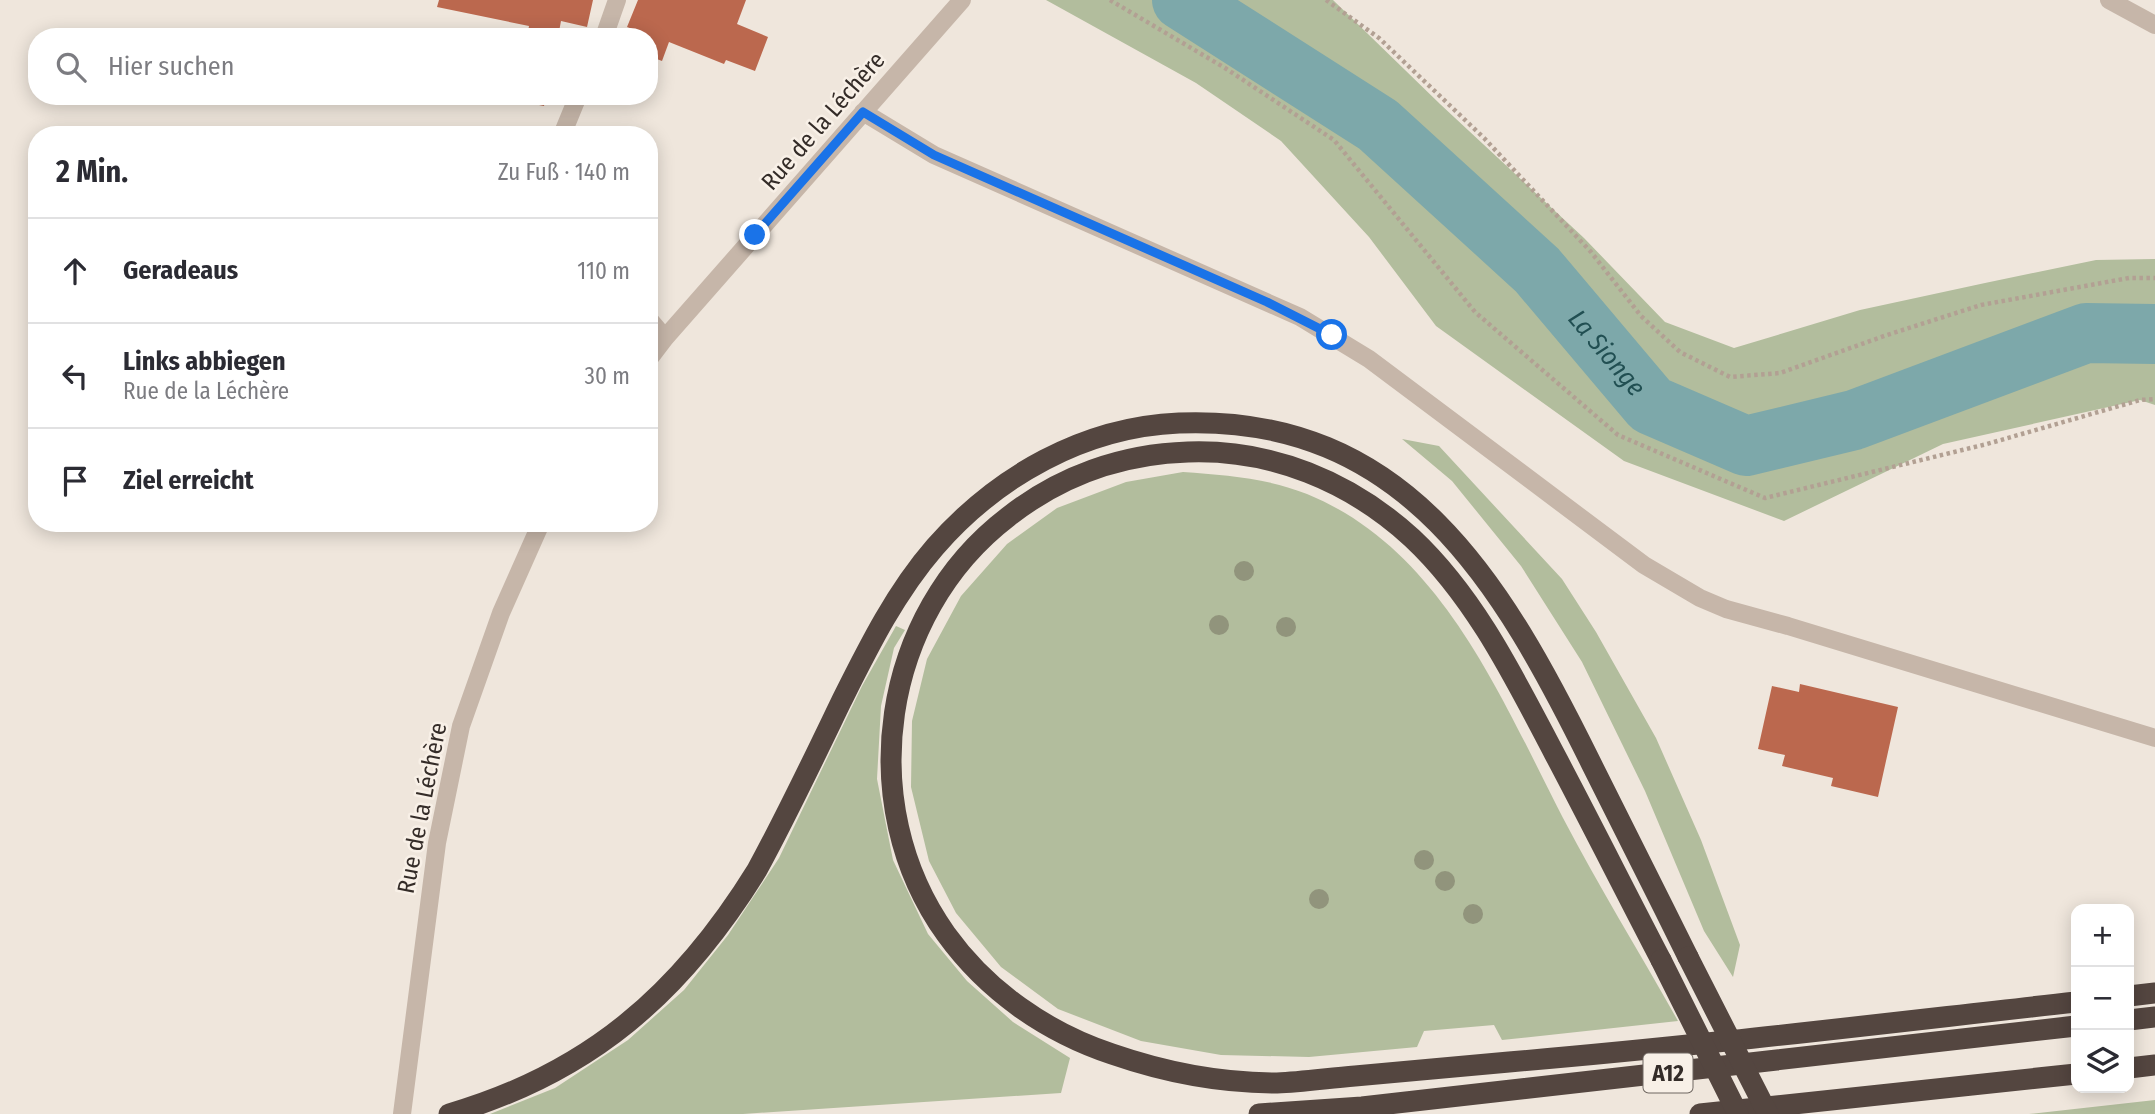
<!DOCTYPE html>
<html lang="de">
<head>
<meta charset="utf-8">
<style>
  :root { --surface:#fff; --page:#f2f2f3; --text:#2b2b33; --muted:#7c7c81; --line:#e1e1e2 }
  body { margin:0; font-family:"Fira Sans Condensed",sans-serif; background:var(--page); color:var(--text) }
  .controls { position:absolute; right:21px; bottom:21px; display:grid; overflow:hidden; border-radius:14px; box-shadow:0 4px 18px #0003 }
  .controls button { width:63px; height:63px; display:grid; place-items:center; padding:0; border:0; border-bottom:2px solid var(--line); background:var(--surface); color:var(--text); font:35px sans-serif }
  .stop { position:absolute; width:21px; height:21px; margin:-16px; border:5px solid #1a73e8; border-radius:50%; background:#fff }
  .stop.end { background:#1a73e8; border-color:#fff; box-shadow:0 2px 7px #0008 }
  .list { margin:0; padding:0; list-style:none }
  h2 { display:flex; justify-content:space-between; align-items:center; height:91px; margin:0; padding:0 28px; font-size:30px }
  h2 small { font-size:23px; font-weight:400; color:var(--muted) }
  .list li { display:grid; grid-template-columns:46px 1fr auto; gap:21px; align-items:center; box-sizing:border-box; height:105px; padding:0 28px; border-top:2px solid var(--line) }
  .list b { display:block; font-size:26px; white-space:nowrap }
  .list p { margin:0; font-size:23px; white-space:nowrap; color:var(--muted) }
  .list em { font-size:23px; font-style:normal; color:var(--muted) }
  .icon { flex:none; width:38px; height:38px; fill:none; stroke:currentColor; stroke-width:2; stroke-linecap:round; stroke-linejoin:round }
  .map { position:relative; flex:none; width:2155px; height:1114px; overflow:hidden }
  .search { position:absolute; background:var(--surface); box-shadow:0 4px 18px #0003; left:28px; top:28px; width:630px; height:77px; display:flex; align-items:center; gap:18px; box-sizing:border-box; padding:0 24px; border-radius:28px; color:var(--muted); font-size:26px }
  .panel { position:absolute; background:var(--surface); box-shadow:0 4px 18px #0003; left:28px; top:126px; width:630px; height:406px; border-radius:28px }
  .map>svg:first-child { display:block }
  .green { fill:#b2bd9d }
  .lines { fill:none; stroke-linecap:round; stroke-linejoin:round }
  .river { stroke:#7da8aa; stroke-width:60 }
  .building { fill:#bb684e }
  .path { stroke:#b2a093; stroke-width:4.5; stroke-dasharray:3.5 3.5; stroke-linecap:butt }
  .minor { stroke:#c6b6a9; stroke-width:18 }
  .highway { stroke:#544640; stroke-width:21 }
  .highway-bridge { stroke:#544640; stroke-width:21 }
  .tree { fill:#91947c }
  .route { stroke:#1a73e8; stroke-width:9 }
  .labels { text-anchor:middle; dominant-baseline:central; stroke-width:5; stroke-linejoin:round; paint-order:stroke }
  .shield { fill:#f8f0e7; stroke:#6f6761; stroke-width:2 }
  .shield-label { font-size:23px; font-weight:bold; fill:#342c28 }
  .street-label { font-size:24px; fill:#342c28; stroke:#f8f0e7 }
  .water-label { font-size:26px; font-style:italic; fill:#214f52; stroke:#f8f0e7 }
</style>
</head>
<body>
<div class="map">
<svg width="2155" height="1114" viewBox="0 0 2155 1114">
  <rect width="100%" height="100%" fill="#efe6dc"/>
  <path class="green" d="M1046,0h287l107,104 144,134 81,84 69,26 126,-38 125,-27 111,-23 59,-1v146l-15,-5 -197,44 -159,77 -160,-60 -188,-135 -67,-89 -88,-96 -85,-58z
    M1402,439l37,7 123,133 34,53 60,106 45,102 39,105 -7,32 -29,-46 -59,-140 -63,-129 -61,-96 -69,-85z
    M1183,472c42,3 84,6 124,22 135,55 194,204 256,324 36,69 77,135 115,203l-176,19 -8,-15 -70,6 -7,16 -108,10 -88,-2 -80,-14 -83,-32 -57,-42 -45,-54 -27,-52 -18,-74 1,-66 15,-62 34,-63 46,-52 50,-36 69,-26z
    M896,626l9,4 -11,18 -13,58 -4,73 16,81 35,74 39,47 46,41 57,36 -9,35 -318,21h-253l65,-26 73,-48 56,-50 44,-55 51,-77 83,-172z
    M2155,1100v14h-126z"/>
  <g class="lines">
    <path class="river" id="s1" d="M1182,0l196,125 159,145 114,135 95,41 108,-26 232,-87 69,1"/>
  </g>
  <path class="building" d="M439,0h154l-6,27 -26,-6 -3,16h-31l2,-11 -92,-19z
    M638,0h108l-9,24 31,13 -13,34 -29,-11 -2,4 -55,-22 -7,19 -13,-5v-19h-7l1,-4 -16,-6z
    M514,96h32l-2,10 -30,-6z
    M1800,684l98,23 -20,90 -47,-11 2,-8 -51,-12 3,-11 -27,-6 14,-63 27,6z"/>
  <g class="lines">
    <path class="path" d="M1110,0l115,68 109,72 141,172 143,123 147,63 222,-54 153,-44 15,-1
      M1326,0l53,38 105,100 107,114 50,64 39,36 50,25 50,-4 107,-38 94,-30 148,-27h26"/>
    <path class="minor" d="M2109,0l46,25
      M604,37l13,-37
      M863,112l71,43 366,162 69,42 275,206 56,33 26,11 62,17 367,112
      M562,135l16,-39
      M649,319l16,19
      M649,359l16,-21 297,-338
      M402,1114l35,-271 24,-117 40,-113 40,-90"/>
    <path class="highway" d="M1661,960c-36,-69 -71,-139 -107,-207 -40,-76 -79,-156 -142,-215 -62,-57 -141,-89 -224,-86 -66,2 -128,24 -180,65 -127,97 -155,287 -62,417 41,57 100,98 166,120 52,18 110,29 165,29 26,-1 52,-5 78,-7 51,-5 103,-9 154,-14 190,-16 378,-39 567,-60
      M2129,996l26,-3
      M2129,1020l26,-3
      M2129,1068l26,-3
      M449,1114c141,-41 232,-121 308,-244 30,-55 57,-112 84,-168 27,-54 54,-109 94,-155 62,-71 149,-120 244,-124 227,-9 324,162 412,340 32,64 65,129 97,194
      M1259,1114l103,-7 714,-81
      M1700,1114l376,-40"/>
    <path class="highway-bridge" d="M1688,957l80,157
      M1661,960l77,154"/>
  </g>
  <g class="tree">
    <circle cx="1244" cy="571" r="10"/>
    <circle cx="1219" cy="625" r="10"/>
    <circle cx="1286" cy="627" r="10"/>
    <circle cx="1424" cy="860" r="10"/>
    <circle cx="1445" cy="881" r="10"/>
    <circle cx="1319" cy="899" r="10"/>
    <circle cx="1473" cy="914" r="10"/>
  </g>
  <g class="lines">
    <path class="route" d="M755,235l108,-123 71,43 333,147 65,33"/>
  </g>
  <g class="labels">
    <rect class="shield" x="1643.5" y="1053.5" width="49" height="39" rx="5"/>
    <g class="shield-label">
      <text x="1668" y="1073">A12</text>
    </g>
    <g class="street-label">
      <text transform="translate(823 121) rotate(-49)">Rue de la Léchère</text>
      <text transform="translate(422 808) rotate(-79)">Rue de la Léchère</text>
    </g>
    <g class="water-label">
      <text stroke="none"><textPath href="#s1" startOffset="556">La Sionge</textPath></text>
    </g>
  </g>
</svg>
<div class="controls">
<button>+</button>
<button>−</button>
<button><svg class="icon" aria-label="layers" viewBox="0 0 24 24"><path d="M12 4l9 5-9 5-9-5zM3 14l9 5 9-5"/></svg></button>
</div>
<div class="stop" style="left:1332px;top:335px"></div>
<div class="stop end" style="left:755px;top:235px"></div>
<div class="search"><svg class="icon" aria-label="search" viewBox="0 0 24 24"><circle cx="10" cy="10" r="6"/><path d="M15 15l6 6"/></svg>Hier suchen</div>
<section class="panel">
<h2>2 Min.<small>Zu Fuß · 140 m</small></h2>
<ul class="list">
<li><svg class="icon" aria-label="ahead" viewBox="0 0 24 24"><path d="M12 20V5M6 11l6-6 6 6"/></svg><div><b>Geradeaus</b></div><em>110 m</em></li>
<li><svg class="icon" aria-label="left" viewBox="0 0 24 24"><path d="M17 20v-9H6M10 6l-5 5 5 5"/></svg><div><b>Links abbiegen</b><p>Rue de la Léchère</p></div><em>30 m</em></li>
<li><svg class="icon" aria-label="arrive" viewBox="0 0 24 24"><path d="M6 21V4h12l-3 4 3 4H6"/></svg><div><b>Ziel erreicht</b></div></li>
</ul>
</section>
</div>
</body>
</html>
